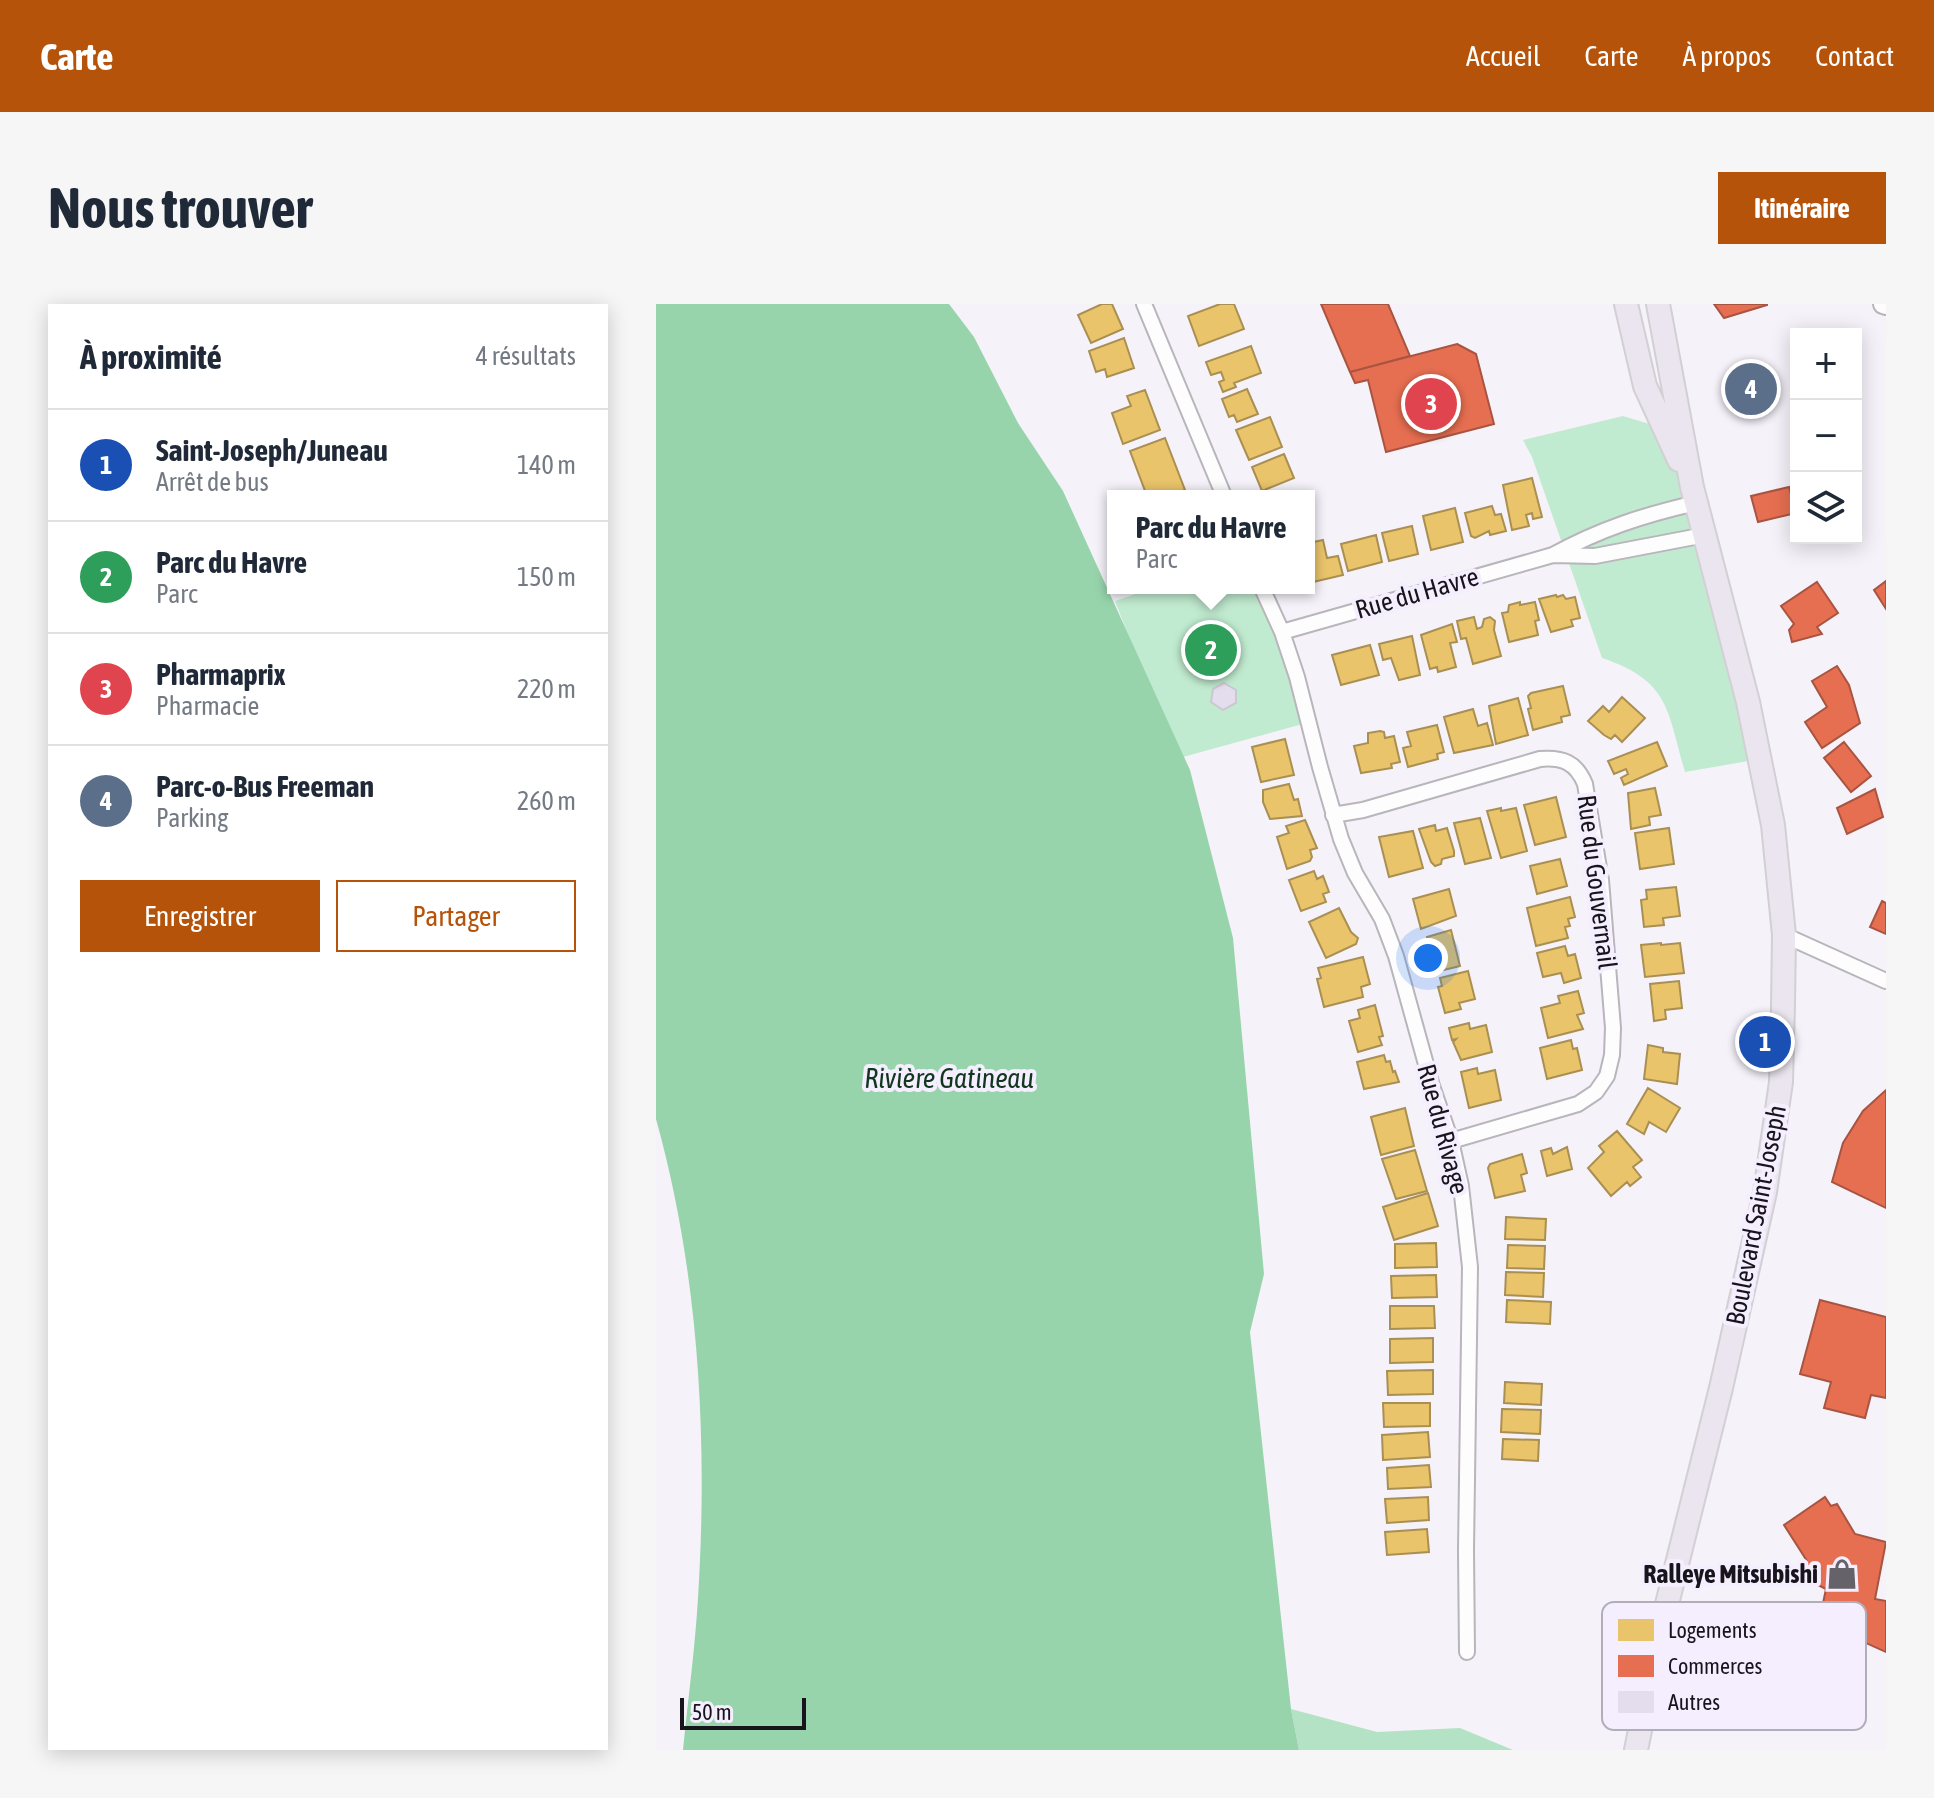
<!DOCTYPE html>
<html lang="fr">
<head>
<meta charset="utf-8">
<style>
  :root { --surface:#fff; --page:#f6f6f7; --text:#1f2937; --muted:#747a83; --line:#e0e1e3; --accent:#b45309 }
  body { margin:0; font-family:"Asap Condensed",sans-serif; background:var(--page); color:var(--text) }
  .controls { position:absolute; right:24px; top:24px; display:grid; overflow:hidden; border-radius:0px; box-shadow:0 4px 20px #0003 }
  .controls button { width:72px; height:72px; display:grid; place-items:center; padding:0; border:0; border-bottom:2px solid var(--line); background:var(--surface); color:var(--text); font:40px sans-serif }
  .scale { position:absolute; left:24px; bottom:20px; width:126px; box-sizing:border-box; padding-left:8px; border:4px solid #17141b; border-top:0; font-size:22px; line-height:28px; white-space:nowrap; color:#17141b; -webkit-text-stroke:6px #f5eefe; paint-order:stroke }
  .you { position:absolute; left:772px; top:654px; width:28px; height:28px; margin:-20px; border:6px solid #fff; border-radius:50%; background:#1a73e8; box-shadow:0 0 0 12px #1a73e833 }
  .badge { display:grid; place-items:center; width:52px; height:52px; border-radius:50%; background:var(--accent); color:#fff; font-size:26px; font-weight:700 }
  .pin { position:absolute; translate:-50% -50%; border:4px solid #fff; box-shadow:0 2px 8px #0006 }
  .popup { position:absolute; left:451px; top:186px; width:208px; height:104px; box-sizing:border-box; display:grid; place-content:center; border-radius:0px; background:var(--surface); filter:drop-shadow(0 2px 6px #0005); font-size:26px; white-space:nowrap; color:var(--muted) }
  .popup b { font-size:30px; color:var(--text) }
  .popup::after { content:''; position:absolute; left:50%; top:100%; margin-left:-16px; border:16px solid transparent; border-top-color:var(--surface) }
  .list { margin:0; padding:0; list-style:none }
  h2 { display:flex; justify-content:space-between; align-items:center; height:104px; margin:0; padding:0 32px; font-size:34px }
  h2 small { font-size:26px; font-weight:400; color:var(--muted) }
  .list li { display:grid; grid-template-columns:52px 1fr auto; gap:24px; align-items:center; box-sizing:border-box; height:112px; padding:0 32px; border-top:2px solid var(--line) }
  .list b { display:block; font-size:30px; white-space:nowrap }
  .list p { margin:0; font-size:26px; white-space:nowrap; color:var(--muted) }
  .list em { font-size:26px; font-style:normal; color:var(--muted) }
  .actions { display:flex; gap:16px; padding:24px 32px }
  .actions a { flex:1; padding:18px 0; border:2px solid var(--accent); border-radius:0px; text-align:center; font-size:28px; color:var(--accent) }
  .actions .main { background:var(--accent); color:#fff }
  .icon { flex:none; width:44px; height:44px; fill:none; stroke:currentColor; stroke-width:2; stroke-linecap:round; stroke-linejoin:round }
  .map { position:relative; flex:none; width:1230px; height:1446px; overflow:hidden; border-radius:0px }
  header { display:flex; align-items:center; gap:48px; box-sizing:border-box; height:112px; padding:0 40px; background:var(--accent); color:#fff }
  header strong { font-size:38px }
  nav { display:flex; gap:44px; margin-inline-start:auto; font-size:28px }
  .intro { display:flex; align-items:center; justify-content:space-between; box-sizing:border-box; height:192px; padding:0 48px }
  h1 { margin:0; font-size:56px }
  .button { padding:20px 36px; border-radius:0px; background:var(--accent); color:#fff; font-size:28px; font-weight:700 }
  main { display:flex; gap:48px; padding:0 48px }
  aside { flex:1; background:var(--surface); border-radius:0px; box-shadow:0 4px 20px #0003 }
  .map>svg:first-child { display:block }
  .green { fill:#c1ebd0 }
  .forest { fill:#b3e2c4 }
  .water { fill:#97d4ac }
  .homes { fill:#e9c46a; stroke:#aa8f52; stroke-width:2 }
  .shops { fill:#e76f51; stroke:#a95441; stroke-width:2 }
  .building { fill:#e4dded; stroke:#cbc8cf; stroke-width:2 }
  .lines { fill:none; stroke-linecap:round; stroke-linejoin:round }
  .minor-casing { stroke:#b8b5bb; stroke-width:18 }
  .tertiary-casing { stroke:#b8b5bb; stroke-width:22 }
  .primary-casing { stroke:#d2d0d4; stroke-width:26 }
  .minor { stroke:#fefdfe; stroke-width:14 }
  .tertiary { stroke:#fefdfe; stroke-width:18 }
  .primary { stroke:#eae5ee; stroke-width:22 }
  .labels { text-anchor:middle; dominant-baseline:central; stroke-width:8; stroke-linejoin:round; paint-order:stroke }
  .street-label { font-size:26px; fill:#17141b; stroke:#f5eefe }
  .poi-label { font-size:26px; font-weight:bold; fill:#17141b; stroke:#f5eefe; text-anchor:end }
  .water-label { font-size:28px; font-style:italic; fill:#11371f; stroke:#f5eefe }
  .key { fill:#f5eefe; stroke:#b2adba; stroke-width:2 }
  .key-label { font-size:22px; fill:#17141b }
</style>
</head>
<body>
<header>
<strong>Carte</strong>
<nav><a>Accueil</a><a>Carte</a><a>À propos</a><a>Contact</a></nav>
</header>
<div class="intro"><h1>Nous trouver</h1><a class="button">Itinéraire</a></div>
<main>
<aside>
<h2>À proximité<small>4 résultats</small></h2>
<ul class="list">
<li><span class="badge" style="background:#1a4fb4">1</span><div><b>Saint-Joseph/Juneau</b><p>Arrêt de bus</p></div><em>140 m</em></li>
<li><span class="badge" style="background:#2e9e5b">2</span><div><b>Parc du Havre</b><p>Parc</p></div><em>150 m</em></li>
<li><span class="badge" style="background:#e0444e">3</span><div><b>Pharmaprix</b><p>Pharmacie</p></div><em>220 m</em></li>
<li><span class="badge" style="background:#5c6f8a">4</span><div><b>Parc-o-Bus Freeman</b><p>Parking</p></div><em>260 m</em></li>
</ul>
<div class="actions"><a class="main">Enregistrer</a><a>Partager</a></div>
</aside>
<div class="map">
<svg width="1230" height="1446" viewBox="0 0 1230 1446">
  <rect width="100%" height="100%" fill="#f6f2fa"/>
  <path class="green" d="M967,112l40,12 29,59 68,272 -75,13c-18,-62 -15,-91 -83,-114l-70,-201 -9,-17z
    M497,284h109l48,134 -127,35 -42,-89 -26,-67z"/>
  <path class="forest" d="M635,1405l86,23 83,-4 53,22h-214z"/>
  <path class="water" d="M0,0h293l25,33 44,86 45,68 127,279 43,168 31,336 -14,58 41,377 8,41h-616c5,-51 12,-101 15,-152 10,-159 1,-325 -42,-479z"/>
  <path class="homes" d="M446,0h10l11,25 -32,14 -13,-28z
    M564,0h14l10,25 -45,17 -11,-30z
    M468,34l10,30 -27,9 -2,-8 -9,3 -7,-21z
    M595,42l10,27 -27,10 2,4 -13,5 -4,-10 5,-2 -3,-8 -10,3 -5,-13z
    M591,85l11,25 -21,8 -3,-7 -5,2 -7,-18z
    M489,86l15,40 -37,14 -11,-31 19,-7 -4,-10z
    M614,113l12,30 -33,13 -13,-30z
    M509,134l20,52 -17,6h-21l-17,-45z
    M628,150l10,24 -32,13 -10,-24z
    M876,174l10,39 -9,2 -1,-6 -6,2 3,11 -17,4 -9,-45z
    M836,202l3,9 6,-1 5,17 -16,4 -1,-4 -14,7 -4,-2 -6,-23z
    M799,204l8,34 -32,8 -8,-34z
    M756,222l6,28 -29,7 -7,-28z
    M720,231l6,27 -34,9 -7,-27z
    M667,236l4,18 11,-2 5,19 -34,8v-40z
    M900,291l1,2 6,-2 3,4 9,-2 5,21 -9,2 2,6 -22,6 -12,-33z
    M864,298v3l15,-3 4,18 -4,1 3,14 -29,7 -7,-29 6,-1 1,-7z
    M818,313l3,12 5,-2 2,-8 6,-2 5,4 -1,9 7,26 -28,8 -7,-26 -5,1 -4,-18z
    M796,320l5,18 -7,1 6,24 -18,5 -1,-5 -7,2 -9,-34z
    M756,332l8,39 -21,5 -8,-22 -8,2 -4,-16z
    M714,341l9,30 -38,10 -9,-30z
    M907,382l7,29 -9,2 1,5 -29,8 -5,-21 3,-1 -3,-12 3,-3z
    M966,393l23,21 -23,24 -7,-7 -4,4 -7,-4 -16,-14 15,-15 6,6z
    M862,394l10,37 -32,9 -7,-38z
    M817,405l5,17 9,-3 6,22 -39,8 -10,-36z
    M781,421l7,27 -7,2 1,5 -30,8 -5,-19 8,-2 -4,-14z
    M724,427l4,1 1,6 9,-2 6,26 -9,2 1,4 -31,5 -7,-27 14,-3v-10z
    M629,435l9,36 -33,7 -9,-35z
    M1001,438l10,24 -43,19 -3,-7 7,-4 -2,-5 -12,5 -6,-13z
    M633,480l5,16 4,-1 4,17 -32,3 -7,-17v-12z
    M999,484l6,27 -12,2 1,8 -19,4 -3,-36z
    M900,493l10,40 -31,8 -11,-40z
    M845,504v3l15,-3 11,43 -26,7 -14,-47z
    M824,514l11,40 -26,6 -11,-41z
    M649,516l12,28 -7,2 2,7 -2,4 -23,8 -10,-32 12,-4 -3,-7z
    M779,521l1,6 11,-3 7,23v5l-12,3 -1,5 -6,2 -4,-4 -12,-33z
    M1013,524l5,36 -34,5 -5,-36z
    M757,527l10,37 -34,9 -10,-40z
    M904,555l7,27 -30,8 -7,-28z
    M658,567l3,8 6,-3 6,16 -6,2 3,8 -25,9 -12,-31z
    M1020,583l4,29 -17,2 1,7 -20,2 -3,-27 6,-1 -1,-9z
    M793,585l7,27 -35,13 -8,-30z
    M914,593l5,20 -7,2 2,7 -5,1 3,11 -32,8 -9,-38z
    M683,604l12,24 7,6 -2,6 -30,14 -17,-36z
    M795,626l9,36 -24,6 -4,-3 -3,-8 3,-4 -5,-20z
    M1005,639v2l19,-2 4,30 -39,4 -4,-32z
    M909,642l3,10 7,-2 6,24 -17,5 -3,-10 -18,4 -6,-24z
    M707,653l7,27 -9,3 2,10 -39,10 -7,-28 4,-1 -3,-10z
    M812,667l7,28 -16,4 2,6 -16,4 -7,-26 4,-1 -2,-8z
    M1023,677l3,27 -17,2 1,9 -12,2 -4,-37z
    M922,687l6,22 -7,2 6,14 -35,9 -7,-30 19,-5 -2,-7z
    M719,701l8,31 -4,1 3,8 -24,7 -9,-31 11,-3 -2,-8z
    M813,719l1,6 16,-4 6,27 -31,8 -8,-18 3,-3 -4,1 -3,-12z
    M915,736l2,9 4,-1 5,22 -35,9 -7,-31z
    M992,741l15,3v4l17,2 -3,30 -33,-5z
    M728,751l2,7 4,-1 3,11 2,-1 4,11 -35,7 -7,-27z
    M821,764l1,6 17,-4 6,30 -32,8 -8,-36z
    M992,784l32,20 -14,24 -17,-10 -5,12 -17,-10z
    M749,804l9,38 -33,9 -10,-38z
    M961,827l25,29 -9,7 8,10 -11,9 -3,-4 -16,14 -23,-28 16,-16 -5,-6z
    M911,843l5,22 -25,7 -6,-25 10,-3 2,6z
    M759,846l12,41 -31,8 -14,-40z
    M866,850l5,19 -6,2 4,16 -30,7 -7,-30 2,-4z
    M772,889l10,33 -44,14 -11,-33z
    M850,913l40,2 -1,21 -40,-1z
    M780,939l1,24 -42,1v-24z
    M852,941l37,1 -1,23 -37,-1z
    M850,968l38,1 -1,24 -38,-2z
    M780,971l1,22 -45,1 -1,-22z
    M851,996l44,2 -1,22 -44,-2z
    M734,1002h44l1,22 -45,1z
    M777,1034v24l-43,1v-24z
    M777,1066v24l-45,1 -1,-24z
    M849,1078l37,2 -1,21 -37,-2z
    M727,1099h47v23l-46,1z
    M846,1105l39,1 -1,24 -39,-2z
    M772,1128l2,25 -47,3 -1,-25z
    M847,1135l36,1 -1,21 -36,-2z
    M773,1161l2,22 -43,2 -1,-21z
    M772,1193l1,23 -42,3 -2,-24z
    M771,1225l2,23 -42,3 -2,-23z"/>
  <path class="shops" d="M665,0h67l22,52 -60,16z
    M1058,0h53v1l-43,13z
    M801,40l19,10 18,70 -108,28 -18,-72 -13,3 -5,-11z
    M1133,183l7,26 -38,9 -7,-26z
    M1230,277v28l-12,-19z
    M1161,278l21,31 -21,14 5,7 -30,8 -3,-12 5,-6 -13,-18z
    M1181,362l12,19 11,38 -38,25 -17,-26 22,-15 -15,-26z
    M1188,438l27,34 -20,16 -27,-34z
    M1219,485l8,28 -36,17 -10,-26z
    M1226,597l4,2v31l-16,-7z
    M1230,786v118l-54,-26 11,-39 20,-32z
    M1164,996l66,17v81l-15,-3 -6,23 -41,-10 7,-26 -31,-8z
    M1169,1193l6,9 6,-2 18,30 31,8 -11,57 11,2v51l-67,-30 7,-33 -16,-8 -10,-15 7,-5 -23,-36z
    M1110,1356l25,8 -10,30 -25,-8z"/>
  <path class="building" d="M568,379l12,7v13l-13,7 -12,-8 2,-13z"/>
  <g class="lines">
    <defs>
      <path id="minor" d="M488,0l80,192
        M898,251l41,1 110,-21
        M606,284l20,44 15,45 23,90 21,72 14,34 27,46 14,37 36,130 19,55 10,45 9,81 -4,283 1,102
        M626,328l271,-77c47,-26 91,-40 143,-52
        M677,511l30,-5 177,-51c22,-2 36,3 45,25l16,96 12,148 -1,27 -5,21 -11,16 -18,12 -127,37
        M1128,631l102,46"/>
      <path id="tertiary" d="M1227,0l3,1"/>
      <path id="primary" d="M970,0l19,82 34,74
        M980,1446l23,-114 62,-248 44,-196 16,-110 2,-77 1,-70 -11,-110 -25,-123 -56,-215 -34,-183"/>
    </defs>
    <use href="#minor" class="minor-casing"/>
    <use href="#tertiary" class="tertiary-casing"/>
    <use href="#primary" class="primary-casing"/>
    <use href="#minor" class="minor"/>
    <use href="#tertiary" class="tertiary"/>
    <use href="#primary" class="primary"/>
  </g>
  <defs>
    <symbol id="shop-bare" viewBox="-9 -9 18 18"><path d="M-5-2.5h2.3a2.7 3.5 0 0 1 5.4 0H5L5.5 6h-11ZM-1.5-2.5h3a1.5 2.3 0 0 0-3 0Z" fill="#656269" stroke="#f5eefe" stroke-width="2.5" paint-order="stroke"/></symbol>
  </defs>
  <g fill-rule="evenodd">
    <use href="#shop-bare" x="1164" y="1248" width="44" height="44"/>
  </g>
  <g class="labels">
    <g class="street-label">
      <text transform="translate(761 289) rotate(-16)">Rue du Havre</text>
      <text transform="translate(941 578) rotate(83)">Rue du Gouvernail</text>
      <text transform="translate(787 825) rotate(75)">Rue du Rivage</text>
      <text transform="translate(1100 911) rotate(-79)">Boulevard Saint-Joseph</text>
    </g>
    <g class="poi-label">
      <text x="1162" y="1270">Ralleye Mitsubishi</text>
    </g>
    <g class="water-label">
      <text x="293" y="774">Rivière Gatineau</text>
    </g>
  </g>
  <rect x="946" y="1298" width="264" height="128" rx="12" class="key"/>
  <rect x="962" y="1315" width="36" height="22" fill="#e9c46a"/>
  <rect x="962" y="1351" width="36" height="22" fill="#e76f51"/>
  <rect x="962" y="1387" width="36" height="22" fill="#e4dded"/>
  <g class="key-label">
    <text x="1012" y="1334">Logements</text>
    <text x="1012" y="1370">Commerces</text>
    <text x="1012" y="1406">Autres</text>
  </g>
</svg>
<div class="controls">
<button>+</button>
<button>−</button>
<button><svg class="icon" aria-label="layers" viewBox="0 0 24 24"><path d="M12 4l9 5-9 5-9-5zM3 14l9 5 9-5"/></svg></button>
</div>
<div class="scale">50 m</div>
<div class="you"></div>
<div class="pin badge" style="left:1109px;top:738px;background:#1a4fb4">1</div>
<div class="pin badge" style="left:555px;top:346px;background:#2e9e5b">2</div>
<div class="popup"><b>Parc du Havre</b>Parc</div>
<div class="pin badge" style="left:775px;top:100px;background:#e0444e">3</div>
<div class="pin badge" style="left:1095px;top:85px;background:#5c6f8a">4</div>
</div>
</main>
</body>
</html>
